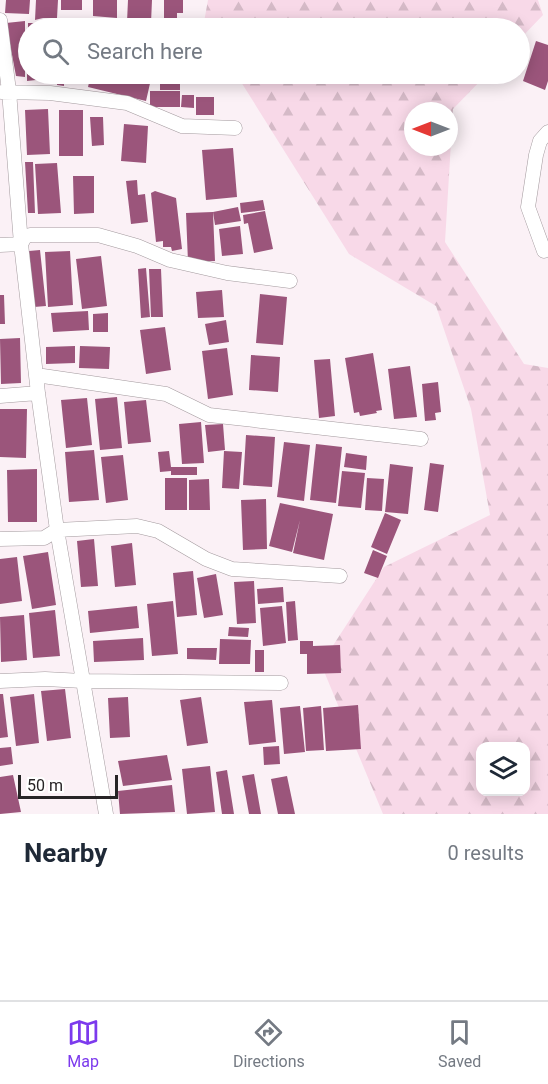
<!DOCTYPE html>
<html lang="en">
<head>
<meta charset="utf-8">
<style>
  :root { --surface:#fff; --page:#f2f2f3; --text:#1f2937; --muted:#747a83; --line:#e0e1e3; --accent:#7c3aed }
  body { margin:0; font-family:Roboto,sans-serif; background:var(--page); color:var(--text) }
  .controls { position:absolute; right:18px; bottom:18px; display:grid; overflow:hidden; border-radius:12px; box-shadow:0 3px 15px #0003 }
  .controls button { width:54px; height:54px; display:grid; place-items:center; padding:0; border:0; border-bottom:2px solid var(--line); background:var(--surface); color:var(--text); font:30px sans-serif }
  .compass { position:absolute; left:404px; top:102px; width:54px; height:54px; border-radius:50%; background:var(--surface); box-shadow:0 3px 15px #0003; rotate:270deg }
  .scale { position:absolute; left:18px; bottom:15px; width:100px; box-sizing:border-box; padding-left:6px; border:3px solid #272426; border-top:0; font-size:16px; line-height:21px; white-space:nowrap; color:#272426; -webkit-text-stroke:4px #fff; paint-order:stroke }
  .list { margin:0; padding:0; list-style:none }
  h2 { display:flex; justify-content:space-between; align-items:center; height:78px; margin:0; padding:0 24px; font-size:26px }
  h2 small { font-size:20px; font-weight:400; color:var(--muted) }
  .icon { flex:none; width:33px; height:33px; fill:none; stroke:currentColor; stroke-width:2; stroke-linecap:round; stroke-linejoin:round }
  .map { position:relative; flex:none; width:548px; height:814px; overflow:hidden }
  .search { position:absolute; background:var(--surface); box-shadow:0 3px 15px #0003; left:18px; right:18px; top:18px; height:66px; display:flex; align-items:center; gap:15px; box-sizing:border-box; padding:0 21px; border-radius:33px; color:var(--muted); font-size:22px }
  .sheet { height:186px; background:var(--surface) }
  nav { display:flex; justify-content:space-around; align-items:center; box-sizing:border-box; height:84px; border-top:2px solid var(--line); background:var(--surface); font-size:16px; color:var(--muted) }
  nav a { display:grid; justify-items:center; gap:3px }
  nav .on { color:var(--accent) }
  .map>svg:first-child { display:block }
  .forest { fill:url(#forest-firs); fill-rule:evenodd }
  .building { fill:#9b557b }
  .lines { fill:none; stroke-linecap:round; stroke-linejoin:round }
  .minor-casing { stroke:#a39a9e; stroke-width:15 }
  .minor { stroke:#fff; stroke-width:14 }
</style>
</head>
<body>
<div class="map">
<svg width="548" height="814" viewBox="0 0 548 814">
  <defs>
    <pattern id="forest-firs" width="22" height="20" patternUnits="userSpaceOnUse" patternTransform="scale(1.5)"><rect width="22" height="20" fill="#f8d9e8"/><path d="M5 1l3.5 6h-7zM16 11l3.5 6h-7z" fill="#d5bac7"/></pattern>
  </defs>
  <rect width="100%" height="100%" fill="#fbf1f6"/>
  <path class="forest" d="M208,0h330l5,15 -23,24v-11h-312l-4,-6z
    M236,74h251l-34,35 -8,133 79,122 24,4v446h-165l-62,-150 63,-97 106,-52 -19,-106 -35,-103 -87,-52zM413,111h36v36h-36zM480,746h46v46h-46z"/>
  <path class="building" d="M6,0h24l-1,14 -24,-1z
    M36,0h22l-1,18h-14l-8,2z
    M61,0h21v10h-21z
    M93,0h24v18l-24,-2z
    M128,0h24l-1,23 -24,-1z
    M164,0h19v13h-6v7h-13z
    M43,20l37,1 -1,7h-36z
    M25,21v56l-9,-1 -10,-53z
    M28,23h13v5h-13z
    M536,41l12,4v36l-3,9 -22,-9z
    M27,74h8l1,6 -9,1z
    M57,74h7v12l-7,-1z
    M91,74l40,9 2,-8 18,4 -5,22 -58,-14z
    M160,75l32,1v8l-12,-1v7h-20z
    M150,91h30v16h-30z
    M182,95h12v13l-13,-1z
    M196,97h18v18h-18z
    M48,109l2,45 -23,1 -2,-45z
    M59,110h24v46h-24z
    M90,117h13l1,28 -12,1z
    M124,124l24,2 -2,37 -25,-2z
    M233,148l4,49 -31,3 -4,-50z
    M25,162h8l2,51h-7z
    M57,163l4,50 -23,1 -3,-50z
    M73,176h21v37l-20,1z
    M137,180l1,15 7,-1 3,28 -17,2 -5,-43z
    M155,191l21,7 6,51 -10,2 -1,-4h-8v-6l-7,1 -5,-49z
    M263,200l2,10 -24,3 -1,-10z
    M238,207l3,14 -26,4 -2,-13z
    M265,211l8,38 -19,4 -6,-30 -4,1 -1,-9z
    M213,212l2,49 -27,1 -2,-49z
    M240,226l3,28 -21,2 -3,-27z
    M40,250l6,56 -12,1 -5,-56z
    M70,251l3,54 -25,2 -3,-55z
    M101,256l6,50 -25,3 -6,-50z
    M146,268l4,49 -9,1 -3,-49z
    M149,269h12l2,48h-12z
    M222,290l2,27 -26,1 -2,-26z
    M260,294l27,3 -4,48 -27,-2z
    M0,295h4l1,29h-5z
    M88,311l1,19 -36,2 -2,-19z
    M108,313v19h-15v-18z
    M226,320l3,22 -20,3 -4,-21z
    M165,327l6,43 -25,4 -6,-44z
    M20,338l1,45 -20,1 -1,-45z
    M75,346v17l-29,1v-17z
    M80,346l30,1 -1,22 -30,-1z
    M227,348l6,47 -25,4 -6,-48z
    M373,353l9,57 -6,1 1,2 -17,3 -1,-4 -5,1 -9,-55z
    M251,355l29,2 -2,35 -29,-2z
    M330,359l5,57 -16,2 -5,-58z
    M410,366l7,51 -23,2 -6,-50z
    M438,382l3,30 -6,1 1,7 -11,1 -3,-37z
    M117,397l5,51 -22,2 -5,-51z
    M87,398l5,47 -26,3 -5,-48z
    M146,400l5,42 -23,2 -4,-42z
    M0,409h27l-1,49 -26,-1z
    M201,422l3,41 -22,1 -3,-40z
    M223,424l2,26 -17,2 -3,-27z
    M246,435l29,2 -3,50 -29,-2z
    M284,442l26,3 -6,56 -27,-4z
    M316,444l26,3 -6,56 -26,-3z
    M94,450l5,50 -30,2 -4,-50z
    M169,451l2,16h26v8h-26v-4l-11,1 -2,-20z
    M224,451l18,1 -3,37 -17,-1z
    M346,453l21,3 -1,14 -22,-3z
    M123,455l5,45 -22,3 -5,-46z
    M430,463l14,2 -6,47 -14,-2z
    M390,464l23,3 -5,47 -23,-2z
    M37,469v53h-29l-1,-52z
    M342,471l23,2 -4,35 -23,-2z
    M165,478h22v32h-22z
    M367,478l17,1 -2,32 -17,-1z
    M209,479l1,31h-21v-30z
    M266,499l1,50 -24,1 -2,-50z
    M280,503l53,11 -9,46 -31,-7 7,-33 -8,32 -23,-6z
    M385,513l16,7 -14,34 -16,-7z
    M94,539l4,47 -17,1 -4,-46z
    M132,543l4,42 -21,2 -4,-41z
    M373,550l14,6 -9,22 -14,-5z
    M48,552l8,53 -24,4 -9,-53z
    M17,557l5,44 -22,3v-45z
    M193,571l4,44 -20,2 -4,-44z
    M216,574l7,41 -19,3 -7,-40z
    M254,581l2,42 -19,1 -3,-42z
    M283,587l1,15 -26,2 -1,-15z
    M173,601l5,53 -26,2 -5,-52z
    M295,601l3,39 -10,1 -2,-39z
    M137,606l2,22 -49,5 -2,-22z
    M282,606l4,37 -23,3 -3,-38z
    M55,610l5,46 -27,2 -4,-45z
    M24,615l3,45 -26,2 -1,-45z
    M229,627l20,1 -1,9 -20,-1z
    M143,638l1,22 -50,2 -1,-21z
    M220,639l31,1 -1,24h-31z
    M300,641h13v5l27,-1 1,28 -34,1v-20h-7z
    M187,648h30l-1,12 -29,-1z
    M255,650h9v22h-9z
    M65,689l6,49 -24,3 -6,-50z
    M0,694h3l5,43 -8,1z
    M34,694l5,49 -23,3 -6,-49z
    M128,697l2,40 -20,1 -2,-40z
    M201,697l7,46 -21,3 -7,-46z
    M272,700l4,42 -27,3 -5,-43z
    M358,705l3,44 -35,2 -3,-43z
    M300,706l5,46 -21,2 -4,-46z
    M321,706l3,44 -18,1 -3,-43z
    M279,746l1,18 -16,1 -1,-18z
    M11,747l2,17 -13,2v-18z
    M167,755l5,25 -49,6 -5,-25z
    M210,766l5,46 -28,2 -5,-45z
    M227,770l7,44h-12l-6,-42z
    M254,774l7,40h-12l-7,-38z
    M13,775l8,37 -21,2v-37z
    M287,776l8,38h-17l-7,-35z
    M172,785l3,27 -55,2 -2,-23z"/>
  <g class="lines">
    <defs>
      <path id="minor" d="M0,20l9,71 12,153 17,149 19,137 49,284
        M2,92l48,1 77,10 55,23 53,2
        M0,245l21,-1 4,-7 5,-2h68l39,11 33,14 57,13 63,8
        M544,251l-16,-44 8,-52 4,-14 8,-9
        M36,375l130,19 43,21 212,24
        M0,396l38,-3
        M0,539l44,-1 13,-8 80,-4 21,5 48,28 26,10 108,7
        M0,681l45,-2 38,2 198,2"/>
    </defs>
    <use href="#minor" class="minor-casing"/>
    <use href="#minor" class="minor"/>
  </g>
</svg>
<div class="controls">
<button><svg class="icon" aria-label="layers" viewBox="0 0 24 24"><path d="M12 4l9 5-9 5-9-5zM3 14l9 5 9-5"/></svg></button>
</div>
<svg class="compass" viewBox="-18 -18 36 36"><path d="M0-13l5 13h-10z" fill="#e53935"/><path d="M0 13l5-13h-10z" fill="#747a83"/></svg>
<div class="scale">50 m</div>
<div class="search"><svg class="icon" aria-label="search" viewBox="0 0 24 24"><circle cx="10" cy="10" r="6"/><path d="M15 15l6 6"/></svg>Search here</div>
</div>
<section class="sheet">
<h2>Nearby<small>0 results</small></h2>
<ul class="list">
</ul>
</section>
<nav>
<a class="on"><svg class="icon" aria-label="map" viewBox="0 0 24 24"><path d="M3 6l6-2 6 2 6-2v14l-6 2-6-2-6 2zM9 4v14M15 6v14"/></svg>Map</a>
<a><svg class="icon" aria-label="directions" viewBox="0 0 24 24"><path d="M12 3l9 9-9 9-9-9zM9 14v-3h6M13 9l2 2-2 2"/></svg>Directions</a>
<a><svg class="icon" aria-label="saved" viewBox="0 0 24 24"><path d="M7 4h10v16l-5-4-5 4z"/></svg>Saved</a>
</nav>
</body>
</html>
